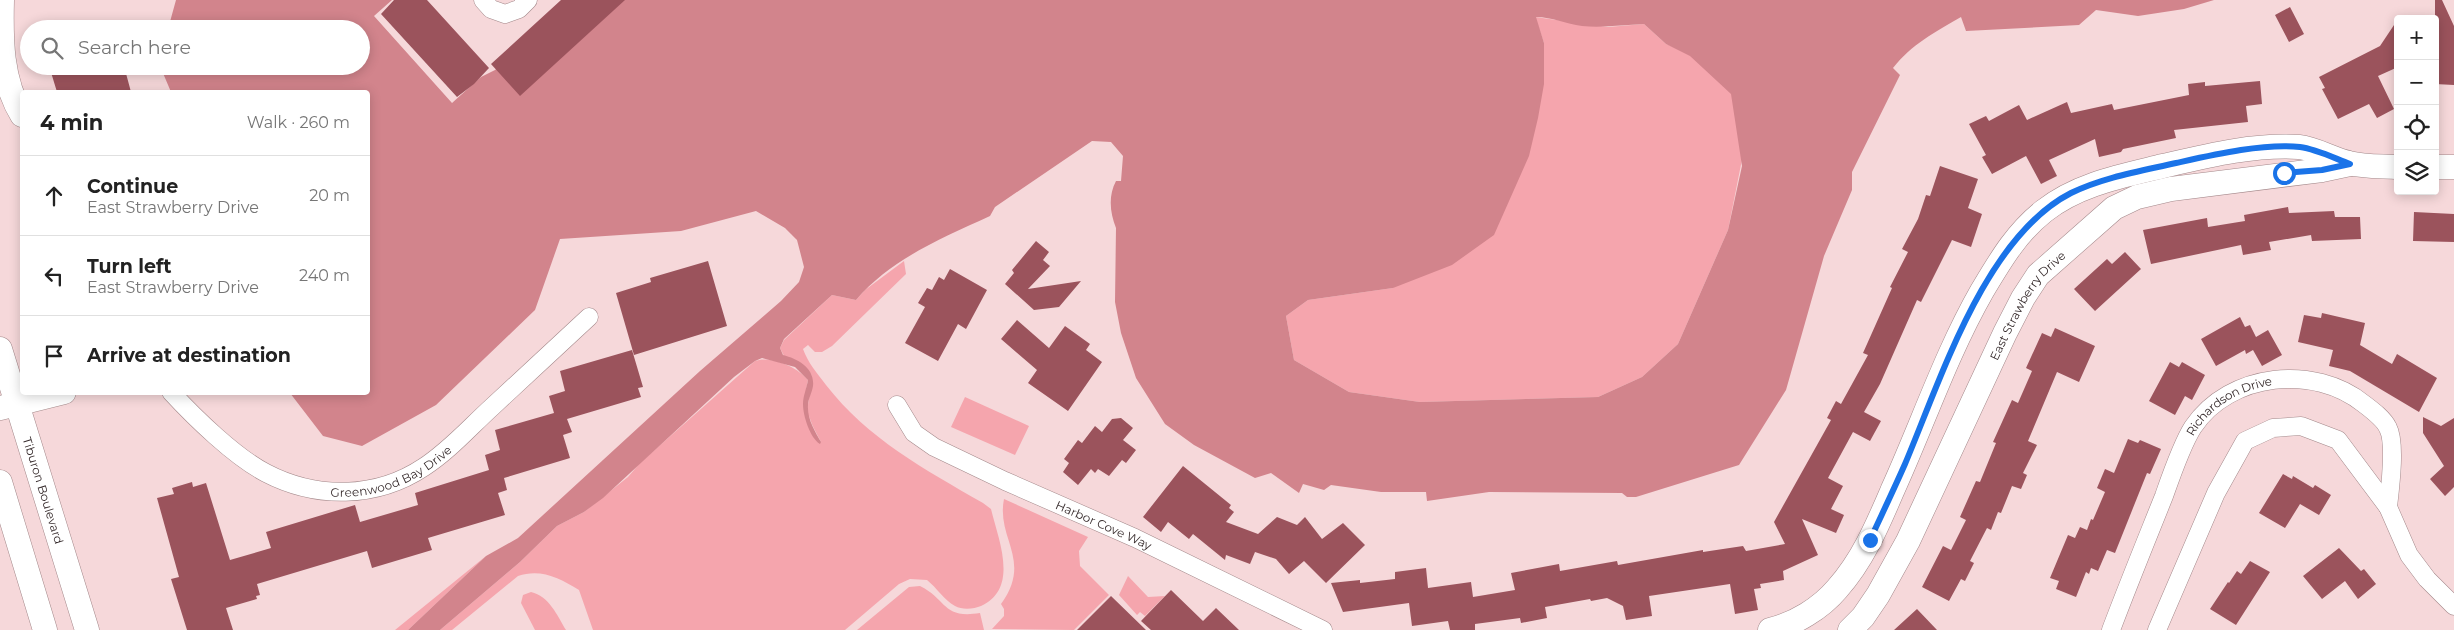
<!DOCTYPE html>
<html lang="en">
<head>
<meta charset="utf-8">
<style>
  :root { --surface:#fff; --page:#f6f6f6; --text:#222; --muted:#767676; --line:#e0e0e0 }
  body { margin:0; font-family:Montserrat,sans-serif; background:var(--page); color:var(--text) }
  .controls { position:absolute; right:15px; top:15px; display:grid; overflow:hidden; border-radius:5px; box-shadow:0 2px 12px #0003 }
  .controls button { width:45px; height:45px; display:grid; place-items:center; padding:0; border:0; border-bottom:1px solid var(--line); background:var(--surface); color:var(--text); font:25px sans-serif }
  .stop { position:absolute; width:15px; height:15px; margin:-11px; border:4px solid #1a73e8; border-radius:50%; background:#fff }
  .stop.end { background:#1a73e8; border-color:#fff; box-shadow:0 1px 5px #0008 }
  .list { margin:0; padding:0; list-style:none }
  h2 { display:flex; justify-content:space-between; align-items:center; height:65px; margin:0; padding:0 20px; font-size:21px }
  h2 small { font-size:16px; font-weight:400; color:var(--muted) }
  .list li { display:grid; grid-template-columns:32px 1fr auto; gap:15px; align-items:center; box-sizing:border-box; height:80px; padding:0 20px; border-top:1px solid var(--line) }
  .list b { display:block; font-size:19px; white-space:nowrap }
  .list p { margin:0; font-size:16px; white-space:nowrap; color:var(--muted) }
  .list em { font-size:16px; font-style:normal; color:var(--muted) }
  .icon { flex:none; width:28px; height:28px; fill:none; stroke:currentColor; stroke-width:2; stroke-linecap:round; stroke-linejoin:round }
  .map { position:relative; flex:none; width:2454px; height:630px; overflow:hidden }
  .search { position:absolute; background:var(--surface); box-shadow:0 2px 12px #0003; left:20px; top:20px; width:350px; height:55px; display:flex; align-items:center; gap:12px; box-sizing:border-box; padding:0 18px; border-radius:28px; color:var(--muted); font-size:19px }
  .panel { position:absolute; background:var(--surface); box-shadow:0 2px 12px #0003; left:20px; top:90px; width:350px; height:305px; border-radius:5px }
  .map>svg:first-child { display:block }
  .green { fill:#f5a5ad }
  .water { fill:#d2848c; fill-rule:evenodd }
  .pier { fill:#f6d8da }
  .building { fill:#9b535c }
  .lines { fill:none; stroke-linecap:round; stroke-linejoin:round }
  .street-casing { stroke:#a3888a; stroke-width:19 }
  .secondary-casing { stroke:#a3888a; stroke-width:25 }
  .street { stroke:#fff; stroke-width:18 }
  .secondary { stroke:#fff; stroke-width:24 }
  .route { stroke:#1a73e8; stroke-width:6 }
  .labels { text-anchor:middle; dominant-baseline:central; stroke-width:5; stroke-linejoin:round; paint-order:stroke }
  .street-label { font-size:12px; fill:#362b2c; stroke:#fbe9ea }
</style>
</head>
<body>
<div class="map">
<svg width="2454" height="630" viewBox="0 0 2454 630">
  <rect width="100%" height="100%" fill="#f6d8da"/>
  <path class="green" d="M1535,17l73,10 36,-3 22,20 92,35 -30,151 -50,114 -36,33 -44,20 -178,5 -71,-10 -55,-32 -8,-44 22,-16 85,-12 151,-245z
    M904,261l2,13 -74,72 -10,6h-7l-7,-7 -5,4c5,14 14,24 23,36 42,54 98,84 157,118l8,6c7,30 29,79 -10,97 -7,3 -19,4 -26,0 -11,-6 -18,-18 -28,-26l-17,-1 -11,5 -54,46h-252l-14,-40c-19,-12 -39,-22 -61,-14l-66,54h-12l80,-68 37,-36 27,-14 44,-35 12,-14 115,-102c15,-6 43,6 53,19l-2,10 5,42 10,10c-6,-12 -14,-24 -13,-37 1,-12 6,-19 3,-31l-27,-18 -4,-8 4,-8 48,-45 24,5 9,-10z
    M965,397l64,29 -14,29 -64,-28z
    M1004,499l84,38 -9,14 1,15 29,29 -35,35 -82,-1 12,-13v-7l-3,-5c32,-44 -5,-65 3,-105z
    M486,556l-78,74h-13z
    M1128,576l20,21 17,-1 -20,20 -5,-4 -3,3 -18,-20z
    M920,586c28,14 22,33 60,27l4,17h-127l52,-43z
    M531,592c18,4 26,23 35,38h-31l-14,-27 2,-8z"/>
  <path class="water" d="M176,0h234l69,78 16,-8 90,-70h1629l-30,9 -46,7 -42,-6 -17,15 -113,6 -5,-14c-26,15 -49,27 -68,51l7,7 -48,97v18l-28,66 -38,134 -47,75 -103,32h-9l-5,-4 -133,-1 -62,9 -1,-9h-45l-50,-7 -7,5 -21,-6 -4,9 -28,-20 -16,5 -61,-33 -29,-21 -29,-46 -15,-45 -6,-31 1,-74c-6,-15 -8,-32 0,-47h5l2,-25 -12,-14 -19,-1 -97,66 -5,9c-48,22 -99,43 -134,84l-24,-5 -48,44 -4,9 3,7c15,4 32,13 30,31 -1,7 -5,13 -5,19 -1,14 7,26 13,37l-1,2c-10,-6 -17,-28 -17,-40 0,-8 4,-17 5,-24l-13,-13 -33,-9 -7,3 -21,16 -131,121 -19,14 -27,14 -37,36 -80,68h-32l78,-74 32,-18 182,-167 81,-70 18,-19 5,-15 -7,-27 -12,-12 -29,-17 -75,20 -121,8 -25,71 -99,95 -74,41 -39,-10 -33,-43 78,-1v-300h-197l-11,-26h201v-37h-193zM1536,17c16,0 30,7 46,9 20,2 41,-1 62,-2l22,20 24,12 41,38 11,72 -14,64 -50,114 -36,33 -44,20 -178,5 -71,-10 -55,-32 -8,-44 22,-16 85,-12 59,-23 42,-30 35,-79 9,-38 6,-34v-41z"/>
  <path class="pier" d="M392,0h18l68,78 4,-2 -30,27 -78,-87z"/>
  <path class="building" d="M394,0h33l62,68 -15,16 -17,13 -76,-83z
    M561,0h64l-105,96 -29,-32z
    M2435,0h7l12,26v59l-19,-1z
    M2290,7l14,27 -15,8 -14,-27z
    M2398,19v48l-20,9 16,33 -17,9 -8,-14 -31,15 -16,-30 3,-1 -6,-11 61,-31z
    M61,66h63l7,26h-74l-7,-23z
    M2260,81l2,23 -16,2 2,16 -74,8 2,8 -53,11 -2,3 -22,5 -4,-18 -46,21 8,16 -16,8 -15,-28 -34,18 -10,-17 4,-2 -17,-31 17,-8 3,5 30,-16 8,15 40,-18 4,11 41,-9 2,6 75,-15 -1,-11 17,-2v4z
    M1940,166l38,13 -10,29 14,6 -11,33 -19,-7 -31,62 -4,-2 -37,84 -16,28 17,9 -11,20 -17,-9 -25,46 15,8 -12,23 13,6 -8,18 -34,-14 16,36 -35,16 1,9 -24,4 1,4 -7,1 4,21 -23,4 -5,-30 -81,12 3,20 -26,4 -3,-14 -16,-8 -16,3 -1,-2 -45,8 2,11 -26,5 -1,-5 -45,6v6h-25l-2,-9 -36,5 -3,-23 -66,9 -12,-29 29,-3v3l35,-4v-7l31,-4 2,20 43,-6 2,15 42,-7 -4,-17 48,-9 1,7 57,-10 1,4 85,-15v2l40,-6 3,5 39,-7 -11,-22 57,-102 -4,-2 9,-17 5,3 27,-49 -5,-2 29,-65 -2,-1 18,-35 -6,-3 16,-30 8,-24 4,1z
    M2288,207l1,6 45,-2 1,6h25l1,22 -49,2 -1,-6 -42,7 2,8 -28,5 -2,-10 -90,19 -8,-34 64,-12 1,9 37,-6 -1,-6z
    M2414,212l40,2v28l-41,-1z
    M1036,241l13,11 -6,8 7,6 -22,23 53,-8 -22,26 -25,3 -29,-26 9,-11 -2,-3z
    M2125,252l16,17 -46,42 -21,-22 33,-30 5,5z
    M708,261l19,65 -93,29 -18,-62 35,-11 -1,-4z
    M950,269l37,21 -21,39 -8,-5 -20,37 -33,-18 20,-36 -7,-4 9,-15 5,2 7,-13 5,3z
    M2322,313l43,10 -5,22 32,19 5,-10 40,24 -18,34 -69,-41 -21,-5 4,-16 -35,-8 6,-27 17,3z
    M2240,317l5,10 5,-2 6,12 12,-7 14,25 -20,11 -9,-16 -7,4 -1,-4 -29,16 -15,-27z
    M1017,320l32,28 16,-22 25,18 -4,6 16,12 -34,49 -40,-28 9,-13 -36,-31z
    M2055,328l40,18 -16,36 -22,-10 -29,69 9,4 -14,28 4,2 -6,14 -9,-3 -11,27 -3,-1 -7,18 -4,-2 -17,33 4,2 -9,18 -4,-2 -12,22 -27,-14 21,-41 8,4 15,-30 -6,-3 16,-36 4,1 16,-39 -3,-1 19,-42 6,3 14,-32 -6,-3 16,-35 9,4z
    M632,350l11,37 -5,1 3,9 -74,22 5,13 -9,3 7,23 -66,20 3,12 -9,3 7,22 -77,23 4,12 -60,18 -5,-17 -110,33 3,11 -4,1 1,3 -31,9 7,22h-46l-16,-51 8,-2 -22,-79 17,-4 -2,-6 20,-6 1,5 13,-4 24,77 41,-12 -5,-16 89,-27 5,17 58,-17 -3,-12 74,-23 -4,-15 15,-5 -5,-20 59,-17 -5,-17 16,-5 -5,-20z
    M2170,362l9,5 3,-5 23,13 -13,25 -7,-4 -10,19 -26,-14z
    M2423,417l18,9 13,-8v69l-9,9 -15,-17 14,-13 -21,-33z
    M1121,418l12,10 -10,12 13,10 -10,13 -4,-3 -13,16 -11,-7 -3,4 -4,-4 -13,16 -15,-13 6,-9 -5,-4 14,-19 4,3 13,-17 7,6 10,-13z
    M2128,439l10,4 2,-3 21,9 -11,25 -3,-1 -32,80 -8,-3 -9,21 -7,-3 -2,6 -3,-2 -10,25 -20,-8 3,-8 -9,-3 18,-43 7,3 5,-11 7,3 4,-11 2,1 12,-28 -8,-4 8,-19 9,4z
    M1183,466l48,39 -2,3 5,4 -8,10 32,12 19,-17 20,8 8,-8 17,22 21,-16 22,22 -39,38 -22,-22 -15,13 -13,-15 -21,-7 -5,12 -24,-9 -1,5 -32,-26 -4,5 -21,-17 -7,10 -18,-15z
    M2283,474l9,5 1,-3 20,12 2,-3 16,10 -12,20 -19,-11 -15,24 -26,-15z
    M2339,548l22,23 3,-2 12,15 -18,15 -13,-18 -23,18 -19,-23z
    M2250,561l20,11 -34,53 -26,-16 18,-27 1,1 8,-12 4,3z
    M1171,590l32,31 13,-13 23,22h-88l-10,-9z
    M1111,596l35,34h-69z
    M1917,609l20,21h-43z"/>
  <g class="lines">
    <defs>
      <g id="street">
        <path d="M483,0l8,9 14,5 14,-5 9,-9"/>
        <path id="s1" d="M171,392c24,26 64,65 95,81 50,26 110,26 158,-6 25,-16 46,-40 68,-60 32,-30 65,-60 97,-90"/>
        <path id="s2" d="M897,405l17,28 20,14 71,34 130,57 188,92"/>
        <path id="s3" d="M2111,630c17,-45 35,-89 53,-134 7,-20 18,-52 29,-69 37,-55 122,-63 171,-23 8,6 20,15 24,24 8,15 2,61 0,79"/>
        <path d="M2157,630l59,-137 29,-52 28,-13 28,-2 37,14 50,67 21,48 18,24 27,27"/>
      </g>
      <g id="secondary">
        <path d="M2,0c-1,39 -1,81 20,115"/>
        <path d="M2435,167h19"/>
        <path id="s4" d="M0,349l87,281"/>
        <path d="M0,408l64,-16"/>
        <path d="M0,482l45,148"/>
        <path d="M1770,630c25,-6 51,-22 67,-41 26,-29 41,-65 56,-100 30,-66 53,-135 89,-198 18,-30 34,-58 62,-80 34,-27 78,-35 119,-45 43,-10 91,-22 136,-19 17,2 33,12 50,16 15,4 33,3 49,4"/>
        <path id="s5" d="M1850,630l13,-13 15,-22 30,-54 97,-208 18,-35 15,-23 76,-67 23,-11 34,-8 151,-19 28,-6"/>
      </g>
    </defs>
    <use href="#street" class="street-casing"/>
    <use href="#secondary" class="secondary-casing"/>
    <use href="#street" class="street"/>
    <use href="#secondary" class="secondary"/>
  </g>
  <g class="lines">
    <path class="route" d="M1870,540c12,-26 24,-51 35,-76 36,-85 80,-227 166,-271 33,-16 70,-22 105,-30 36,-8 87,-20 124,-16 16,2 34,11 50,17l-28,6 -38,3"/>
  </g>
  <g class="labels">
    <g class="street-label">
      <text stroke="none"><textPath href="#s5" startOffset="372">East Strawberry Drive</textPath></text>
      <text stroke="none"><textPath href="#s3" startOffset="262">Richardson Drive</textPath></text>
      <text stroke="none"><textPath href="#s1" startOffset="258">Greenwood Bay Drive</textPath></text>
      <text stroke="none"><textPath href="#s4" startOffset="148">Tiburon Boulevard</textPath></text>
      <text stroke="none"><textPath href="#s2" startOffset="244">Harbor Cove Way</textPath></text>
    </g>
  </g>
</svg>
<div class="controls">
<button>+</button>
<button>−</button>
<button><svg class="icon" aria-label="locate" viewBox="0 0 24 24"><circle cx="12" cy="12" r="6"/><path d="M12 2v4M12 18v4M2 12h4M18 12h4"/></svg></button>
<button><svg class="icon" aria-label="layers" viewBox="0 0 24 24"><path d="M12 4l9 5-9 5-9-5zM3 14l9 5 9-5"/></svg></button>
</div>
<div class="stop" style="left:2284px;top:173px"></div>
<div class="stop end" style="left:1870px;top:540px"></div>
<div class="search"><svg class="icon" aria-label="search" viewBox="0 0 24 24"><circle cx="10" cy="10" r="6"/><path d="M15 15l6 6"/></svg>Search here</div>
<section class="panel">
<h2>4 min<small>Walk · 260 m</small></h2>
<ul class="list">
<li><svg class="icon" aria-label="ahead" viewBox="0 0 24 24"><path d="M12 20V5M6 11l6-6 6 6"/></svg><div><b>Continue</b><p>East Strawberry Drive</p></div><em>20 m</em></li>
<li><svg class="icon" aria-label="left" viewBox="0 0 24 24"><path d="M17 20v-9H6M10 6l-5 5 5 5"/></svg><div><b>Turn left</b><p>East Strawberry Drive</p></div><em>240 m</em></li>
<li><svg class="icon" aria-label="arrive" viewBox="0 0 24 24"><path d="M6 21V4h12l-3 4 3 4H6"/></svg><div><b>Arrive at destination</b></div></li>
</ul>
</section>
</div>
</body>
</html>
